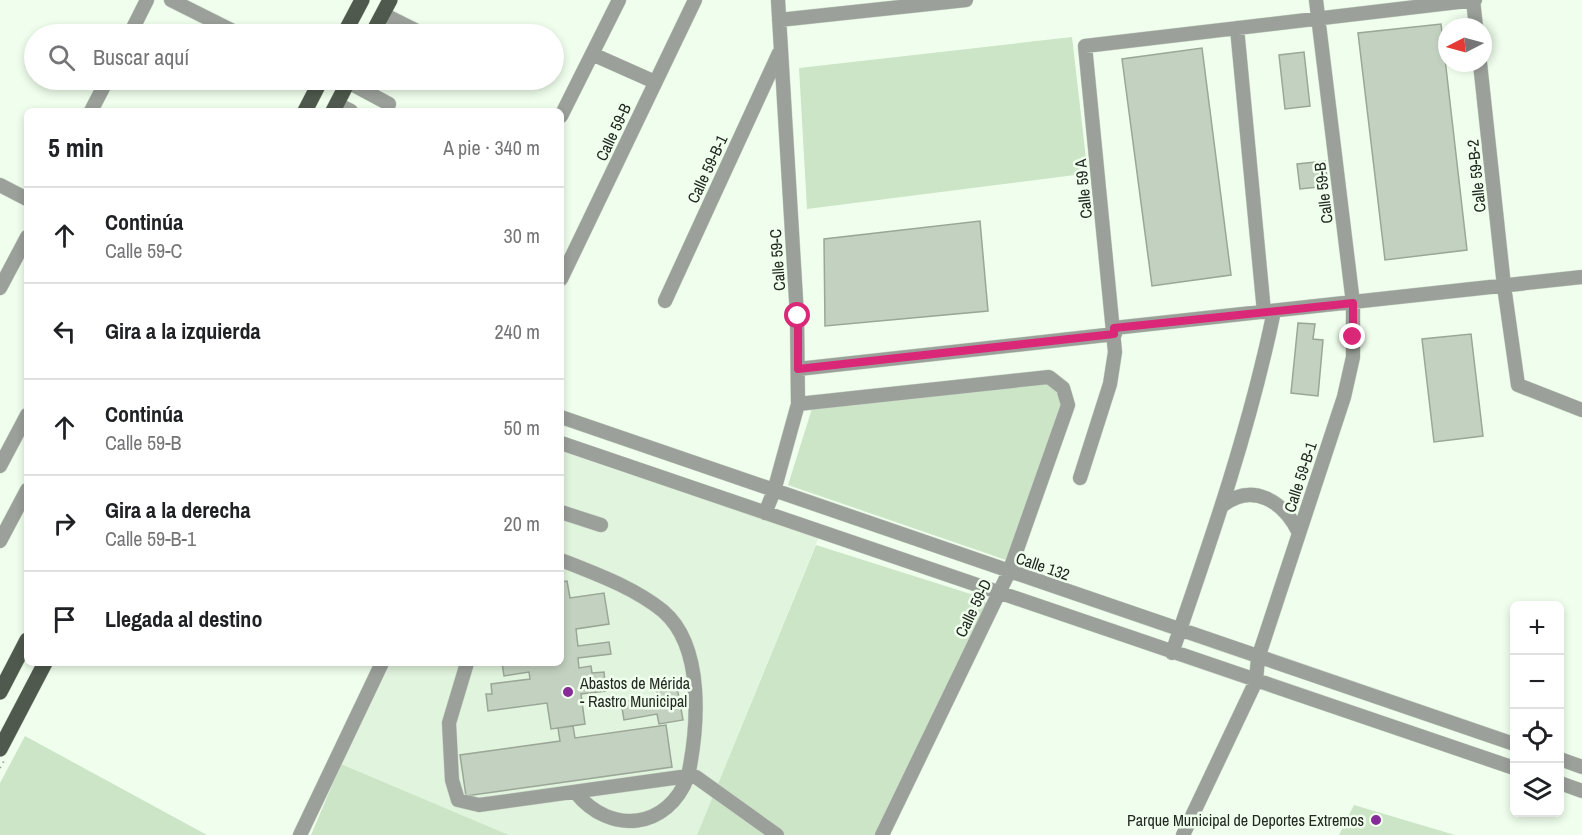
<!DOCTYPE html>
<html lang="es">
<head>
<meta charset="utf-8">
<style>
  :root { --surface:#fff; --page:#f2f2f2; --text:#202124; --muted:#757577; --line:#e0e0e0 }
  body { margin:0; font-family:"Archivo Narrow",sans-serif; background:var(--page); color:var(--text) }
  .controls { position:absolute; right:18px; bottom:18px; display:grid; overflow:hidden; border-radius:9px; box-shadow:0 3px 9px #0003 }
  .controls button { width:54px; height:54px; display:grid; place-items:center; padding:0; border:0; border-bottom:2px solid var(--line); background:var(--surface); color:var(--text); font:30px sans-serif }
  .compass { position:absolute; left:1438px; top:18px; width:54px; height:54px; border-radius:50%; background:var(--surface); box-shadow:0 3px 9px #0003; rotate:264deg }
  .stop { position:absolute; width:18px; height:18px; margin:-14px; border:4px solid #db2777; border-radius:50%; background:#fff }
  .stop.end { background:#db2777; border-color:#fff; box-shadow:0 2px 6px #0008 }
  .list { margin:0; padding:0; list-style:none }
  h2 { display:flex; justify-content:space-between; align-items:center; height:78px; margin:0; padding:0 24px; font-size:26px }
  h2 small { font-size:20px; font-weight:400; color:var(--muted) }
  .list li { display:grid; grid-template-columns:39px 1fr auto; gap:18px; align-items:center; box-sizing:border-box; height:96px; padding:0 24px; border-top:2px solid var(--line) }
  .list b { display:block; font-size:22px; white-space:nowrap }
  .list p { margin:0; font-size:20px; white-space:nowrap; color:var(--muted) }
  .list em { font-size:20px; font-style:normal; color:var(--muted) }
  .icon { flex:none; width:33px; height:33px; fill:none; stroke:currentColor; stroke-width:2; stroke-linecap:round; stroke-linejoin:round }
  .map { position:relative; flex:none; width:1582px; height:835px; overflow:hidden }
  .search { position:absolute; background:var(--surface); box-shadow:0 3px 9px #0003; left:24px; top:24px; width:540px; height:66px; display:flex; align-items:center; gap:15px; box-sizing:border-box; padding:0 21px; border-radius:33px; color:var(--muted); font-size:22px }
  .panel { position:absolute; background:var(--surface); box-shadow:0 3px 9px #0003; left:24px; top:108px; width:540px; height:558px; border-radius:9px }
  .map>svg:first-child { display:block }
  .built { fill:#e1f4dd }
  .green { fill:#cce5c7 }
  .building { fill:#c2d1c0; stroke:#9aa797; stroke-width:1.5 }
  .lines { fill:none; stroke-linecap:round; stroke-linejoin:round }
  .minor-casing { stroke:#cbd8c8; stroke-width:15 }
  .major-casing { stroke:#cbd8c8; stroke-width:16 }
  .path { stroke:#9faa9d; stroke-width:2; stroke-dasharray:1.5 4.5; stroke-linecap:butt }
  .minor { stroke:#9ba19a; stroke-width:14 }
  .major { stroke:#4f594d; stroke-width:15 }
  .route { stroke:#db2777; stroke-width:8 }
  .poi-dot { fill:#862b97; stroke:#f0ffed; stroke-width:2 }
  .labels { text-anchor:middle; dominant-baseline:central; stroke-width:5; stroke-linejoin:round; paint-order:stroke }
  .street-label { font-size:16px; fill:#232822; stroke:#f0ffed }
  .poi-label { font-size:16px; fill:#232822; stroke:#f0ffed; text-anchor:start }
</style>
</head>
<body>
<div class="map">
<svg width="1582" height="835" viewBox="0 0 1582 835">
  <rect width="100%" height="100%" fill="#f0ffed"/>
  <path class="built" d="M561,448l259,86 -123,301h-188l-168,-71 50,-101h170z"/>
  <path class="green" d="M1072,37l15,130 -4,7 -276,35 -8,-141z
    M1049,377l19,28 -62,155 -218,-75 26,-83z
    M816,545l161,51 9,7v8l-105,224h-184z
    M25,736l182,99h-207v-52z
    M341,764l168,71h-198z
    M1354,805l101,30h-116z"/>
  <path class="building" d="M1441,24l26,226 -82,10 -27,-227z
    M1202,48l29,227 -79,11 -30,-227z
    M1304,52l6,54 -25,3 -6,-54z
    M1325,161l3,25 -28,3 -3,-25z
    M980,221l8,90 -163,15 -1,-87z
    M1298,323l17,1 -2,15 10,1 -5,56 -27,-3z
    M1471,334l12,102 -49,6 -12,-103z
    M567,581l3,17 34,-5 5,31 -33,5 2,17 31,-4 2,12 -33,4 1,10 12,-2 1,7 12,-1 2,19 -25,3 4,30 -34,5 -4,-26 -59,8 -2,-17h6l-1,-10 39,-5 -1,-7 -25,4 -2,-13h59v-81z
    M677,687l6,33 -24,4 -2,-10 -33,6 -3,-18 36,-6v-6z
    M666,725l6,42 -206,29 -6,-41 100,-14 -2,-13 15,-2 2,12z"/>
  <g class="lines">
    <defs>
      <path id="minor" d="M171,0l68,34
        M1473,0l3,27
        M383,14l40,20
        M779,20l187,-20
        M1237,28l27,284
        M130,34l17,-34
        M592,54l63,28
        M1480,63l24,223 14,99 64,25
        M348,82l41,22 -3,7
        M337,104l14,7
        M91,111l16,-31
        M561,116l58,-116
        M0,185l27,14
        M561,279l134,-279
        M0,288l27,-51
        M665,301l114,-248
        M1114,328l468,-51
        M798,369l317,-35
        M798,404l251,-27 14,11 5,17 -59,167 -127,263
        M561,417l953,327
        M561,443l953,325
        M0,466l27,-51
        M1080,478l30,-94 5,-32 -30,-306 390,-46
        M1222,506c31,-25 62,-4 77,27
        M561,512l40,13
        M765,513l9,-22 24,-87 -1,-88 -19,-316
        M0,541l27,-51
        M1172,653c39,-113 78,-225 102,-342
        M467,663l-18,60 3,57 6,20 21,5 209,-29c10,-48 17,-129 -25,-165 -30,-24 -67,-37 -102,-51
        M1560,759l22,8
        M1560,783l22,8
        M576,793c34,42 92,37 112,-17l8,1 81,58
        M300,835l82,-172
        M1183,835l73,-154 2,-23 86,-261 9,-40v-54l-37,-303"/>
      <path id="major" d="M344,34l18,-34
        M372,34l18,-34
        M305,111l16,-31
        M333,111l16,-31
        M0,692l27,-52
        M0,749l45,-86"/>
    </defs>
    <use href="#minor" class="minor-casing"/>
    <use href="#major" class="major-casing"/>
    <path class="path" d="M0,768l4,-7"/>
    <use href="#minor" class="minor"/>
    <use href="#major" class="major"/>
  </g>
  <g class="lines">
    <path class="route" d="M798,316v53l316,-35v-6l239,-25v34"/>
  </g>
  <g class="poi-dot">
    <circle cx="568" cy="692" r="6"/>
    <circle cx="1376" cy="820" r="6"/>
  </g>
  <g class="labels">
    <g class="street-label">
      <text transform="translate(613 132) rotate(-65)">Calle 59-B</text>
      <text transform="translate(707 169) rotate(-65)">Calle 59-B-1</text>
      <text transform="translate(1476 176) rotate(-96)">Calle 59-B-2</text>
      <text transform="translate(1083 189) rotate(-96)">Calle 59 A</text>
      <text transform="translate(1323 193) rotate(-97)">Calle 59-B</text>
      <text transform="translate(777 260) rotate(-94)">Calle 59-C</text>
      <text transform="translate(1300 477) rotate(-72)">Calle 59-B-1</text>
      <text transform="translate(1043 566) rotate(19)">Calle 132</text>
      <text transform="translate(973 608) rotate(-64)">Calle 59-D</text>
    </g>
    <g class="poi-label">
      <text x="580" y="683">Abastos de Mérida<tspan x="580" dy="18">- Rastro Municipal</tspan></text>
      <text x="1364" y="820" text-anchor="end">Parque Municipal de Deportes Extremos</text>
    </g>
  </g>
</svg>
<div class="controls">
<button>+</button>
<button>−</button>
<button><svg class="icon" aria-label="locate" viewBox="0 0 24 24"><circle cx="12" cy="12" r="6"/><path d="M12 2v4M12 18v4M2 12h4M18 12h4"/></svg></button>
<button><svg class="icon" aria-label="layers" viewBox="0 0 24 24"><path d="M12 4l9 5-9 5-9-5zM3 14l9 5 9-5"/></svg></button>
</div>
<svg class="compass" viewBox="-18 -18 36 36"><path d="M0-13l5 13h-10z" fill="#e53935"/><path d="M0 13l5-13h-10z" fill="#757577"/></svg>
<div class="stop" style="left:798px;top:316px"></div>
<div class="stop end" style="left:1353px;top:337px"></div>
<div class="search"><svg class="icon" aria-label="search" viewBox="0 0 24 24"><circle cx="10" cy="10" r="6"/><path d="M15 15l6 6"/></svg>Buscar aquí</div>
<section class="panel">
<h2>5 min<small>A pie · 340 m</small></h2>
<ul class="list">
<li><svg class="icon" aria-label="ahead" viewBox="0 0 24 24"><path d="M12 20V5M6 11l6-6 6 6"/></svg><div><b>Continúa</b><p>Calle 59-C</p></div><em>30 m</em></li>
<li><svg class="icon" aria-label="left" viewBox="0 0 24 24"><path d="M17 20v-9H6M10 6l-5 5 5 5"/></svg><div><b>Gira a la izquierda</b></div><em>240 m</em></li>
<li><svg class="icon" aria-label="ahead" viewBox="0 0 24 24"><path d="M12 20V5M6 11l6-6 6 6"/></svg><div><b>Continúa</b><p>Calle 59-B</p></div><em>50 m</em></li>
<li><svg class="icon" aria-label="right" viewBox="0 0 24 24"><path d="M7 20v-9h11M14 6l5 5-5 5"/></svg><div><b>Gira a la derecha</b><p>Calle 59-B-1</p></div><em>20 m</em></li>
<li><svg class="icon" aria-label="arrive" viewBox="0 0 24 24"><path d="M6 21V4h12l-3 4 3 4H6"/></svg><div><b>Llegada al destino</b></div></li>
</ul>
</section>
</div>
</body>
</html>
